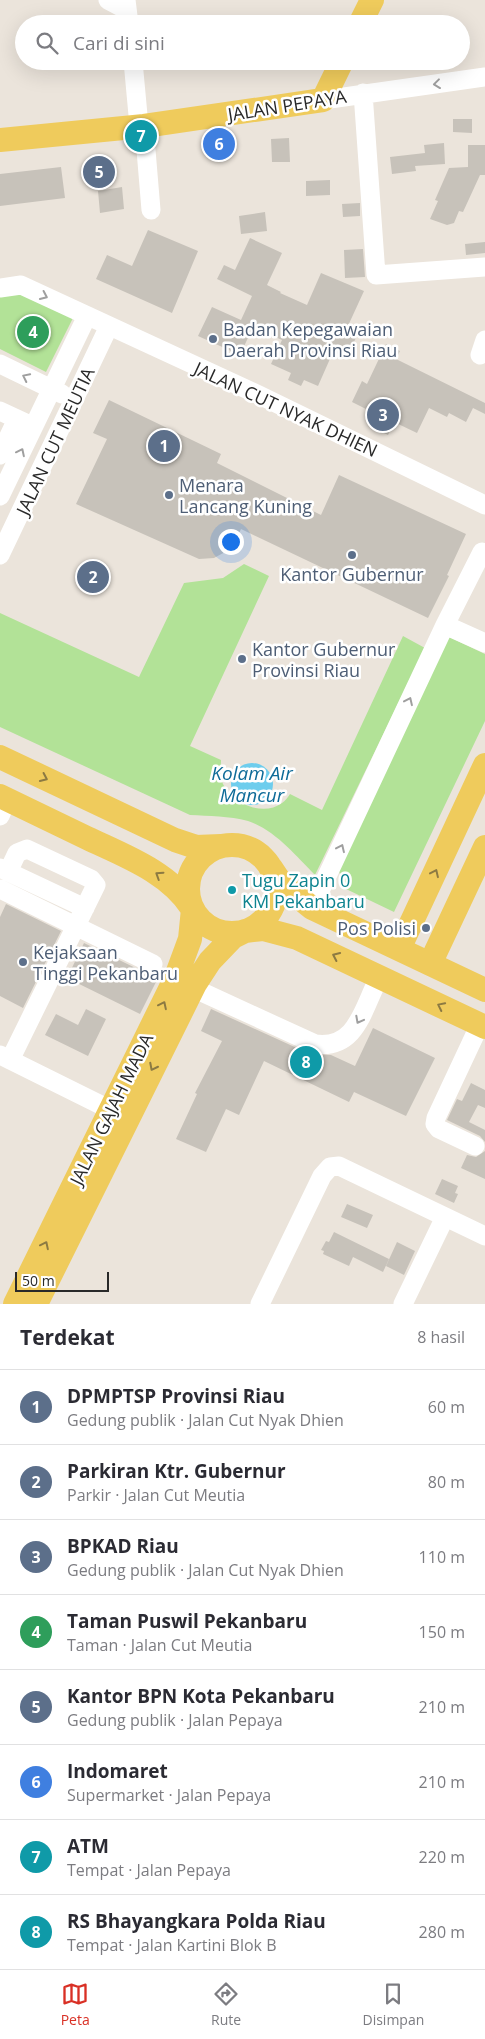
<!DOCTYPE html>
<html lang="id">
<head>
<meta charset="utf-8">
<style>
  :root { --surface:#fff; --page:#f2f2f3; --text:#2b2b33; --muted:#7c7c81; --line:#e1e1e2; --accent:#d93025 }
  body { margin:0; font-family:"Open Sans",sans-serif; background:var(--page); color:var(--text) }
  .scale { position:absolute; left:15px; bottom:12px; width:94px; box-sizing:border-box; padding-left:5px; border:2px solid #292929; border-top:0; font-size:14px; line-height:18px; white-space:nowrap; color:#292929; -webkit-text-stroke:4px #fff; paint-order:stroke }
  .you { position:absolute; left:230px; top:541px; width:18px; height:18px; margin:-12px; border:4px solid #fff; border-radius:50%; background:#1a73e8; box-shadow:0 0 0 8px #1a73e833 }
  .badge { display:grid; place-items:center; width:32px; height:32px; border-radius:50%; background:var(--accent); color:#fff; font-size:16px; font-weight:700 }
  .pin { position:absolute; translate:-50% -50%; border:2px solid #fff; box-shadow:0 1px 5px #0006 }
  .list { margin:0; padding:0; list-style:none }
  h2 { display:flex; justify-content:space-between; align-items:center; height:65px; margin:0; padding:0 20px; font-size:21px }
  h2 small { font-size:16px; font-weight:400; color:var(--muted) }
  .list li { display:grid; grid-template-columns:32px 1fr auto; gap:15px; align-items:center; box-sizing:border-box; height:75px; padding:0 20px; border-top:1px solid var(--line) }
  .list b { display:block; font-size:19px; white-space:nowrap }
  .list p { margin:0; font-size:16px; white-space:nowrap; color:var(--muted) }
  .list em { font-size:16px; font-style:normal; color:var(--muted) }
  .icon { flex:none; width:28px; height:28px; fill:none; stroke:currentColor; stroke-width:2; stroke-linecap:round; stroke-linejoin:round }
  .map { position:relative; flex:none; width:485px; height:1304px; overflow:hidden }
  .search { position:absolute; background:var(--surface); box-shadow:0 5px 20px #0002; left:15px; right:15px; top:15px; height:55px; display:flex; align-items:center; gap:12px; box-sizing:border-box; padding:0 18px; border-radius:28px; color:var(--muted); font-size:19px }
  .sheet { height:665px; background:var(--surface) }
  nav { display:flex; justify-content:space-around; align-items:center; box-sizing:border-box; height:70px; border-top:1px solid var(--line); background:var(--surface); font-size:14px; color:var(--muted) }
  nav a { display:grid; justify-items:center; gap:2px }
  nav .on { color:var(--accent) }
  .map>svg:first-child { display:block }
  .green { fill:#b2e297 }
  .water { fill:#6ecded }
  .building { fill:#c7c2ba }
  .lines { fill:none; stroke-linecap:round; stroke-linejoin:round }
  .minor { stroke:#fff; stroke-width:19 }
  .major { stroke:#efcb5c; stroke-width:24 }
  .oneway { stroke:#9f9f9f }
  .oneway2 { stroke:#8c7a42 }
  .service-dot { fill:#5c6f8a; stroke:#fff; stroke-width:2 }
  .culture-dot { fill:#0f9aa8; stroke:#fff; stroke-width:2 }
  .labels { text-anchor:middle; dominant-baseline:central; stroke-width:5; stroke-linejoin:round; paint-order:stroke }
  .street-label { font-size:18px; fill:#292929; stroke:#fff }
  .service-label { font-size:18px; fill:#4e5e75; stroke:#fff; text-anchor:start }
  .culture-label { font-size:18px; fill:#0d838f; stroke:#fff; text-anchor:start }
  .water-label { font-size:19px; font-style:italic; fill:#0e6b98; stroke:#fff }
</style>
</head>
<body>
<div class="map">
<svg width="485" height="1304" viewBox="0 0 485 1304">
  <rect width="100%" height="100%" fill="#ebe4db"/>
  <path class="green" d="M20,288l55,26 -29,58 -46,-23v-58z
    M244,564l25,12 -79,170 31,14c0,6 -1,14 0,19 7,23 41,39 61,24 3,-2 6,-6 8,-9l32,16 81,-174 22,12 -110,227c-19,-19 -40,-45 -67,-54 -19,-5 -39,-5 -58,-6l-190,-88v-114l139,64 45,-94 39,-5z
    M447,636l38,18v67l-91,191 -48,-23 -8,-20z"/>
  <path class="water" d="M231 784a21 21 0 1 1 42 0a21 21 0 1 1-42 0Z"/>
  <path class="building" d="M453,119h19v14l-19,-1z
    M289,138l1,24h-18l-1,-23z
    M444,143l1,21 -30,2 1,5 -24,3 -2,-17 35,-4 -1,-8z
    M468,145h17v30h-5l-17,37 -4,-1 -5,12 -7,2 -17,-6 8,-18 -3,-1 14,-32 19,-1z
    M61,167l4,31 -65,8v-32z
    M330,180v15l-24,1v-15z
    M122,187l2,22 -24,4 -2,-22z
    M360,203v13l-17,1 -1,-13z
    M265,212l2,19 -26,3 -2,-18z
    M148,230l50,21 -26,62 -76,-34 11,-24 25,11z
    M250,238l32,15 -15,32 14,7 -1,1 27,12 14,-32 43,18 -17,37 11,5 -11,25 -14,-6 -15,34 -14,-6 -3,6 -13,-6 3,-7 -20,-9 11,-24 -29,-13 -13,28 -42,-19 14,-29 29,13 11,-24 -35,-17 7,-14 11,5z
    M485,242v11l-19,2 -1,-11z
    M363,249l2,28 -20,1 -1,-28z
    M386,344l14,7 -4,8 89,44v11l-12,-6 -7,14 -17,-9 -2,4 -18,-9 -12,25 -23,-11 -6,13 -18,-9 6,-12 -24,-12 10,-21 5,3z
    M109,400l112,54 -4,9 104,52 18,-40 127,59 -19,41 2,1 -21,42 -187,-89 -6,13 -8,9 -13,7 -15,1 -123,-55 31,-65 -14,-6z
    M6,904l55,27 -38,77 -23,-12v-79z
    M84,943l64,31 11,2 -19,38 -73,-36z
    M86,1009l20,10 -18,37 -43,-21 11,-21 22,11z
    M211,1009l99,45 21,1 24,11 18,-38 62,30 -29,58 -52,-24 -5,10 -85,-41 -25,54 -13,-6 -20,43 -30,-13 21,-45 -2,-1 27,-52 -21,-10z
    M471,1083l14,7v18l-7,-3 -9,17 16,8v12l-5,-6 -33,-16 10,-21 5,2z
    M485,1151v28l-24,-11 6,-13 9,2z
    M442,1179l16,7 -3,7 3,1 -4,9 -19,-9z
    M347,1204l26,11 -6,13 -26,-11z
    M334,1232l55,27 -6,13 -30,-15 -4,9 -26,-12 1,-3 -3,-1 5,-9 3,1z
    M397,1242l18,9 -11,24 -18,-9z"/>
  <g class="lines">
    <path class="minor" d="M108,0l19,10
      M126,0l3,24
      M133,61l6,65
      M363,93l13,182 109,-8
      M323,100l162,-23
      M144,126l7,84
      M0,288l21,-3 238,110 226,110
      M480,355l5,-15
      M0,364l62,30
      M0,411l28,13
      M0,455l17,-36
      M0,496l87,-180
      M0,555l109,-229
      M445,625l37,-73
      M0,816l7,-16
      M0,868l85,40
      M8,872l9,-19 10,-4 64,30 5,6 -86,175
      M0,889l153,75
      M312,908l133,-283 40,18
      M193,988l122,56c43,6 48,-38 65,-68
      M0,1055l111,55
      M475,1146l-36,-17 -4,-5 1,-6 44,-94
      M260,1304l62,-128 8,-9 9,-1 146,70
      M403,1304l42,-87"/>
    <path class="major" d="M360,24l12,-24
      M0,140l144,-14 179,-26 19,-39
      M0,757l175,83 21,7 25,-1
      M0,796c29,14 58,28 87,42 38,18 82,34 105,70
      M188 889a44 44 0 1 1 88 0a44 44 0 1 1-88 0Z
      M271,868l10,15 31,25 173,82
      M399,949l86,-184
      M430,964l55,-117
      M15,1304l161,-327 14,-38 3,-30
      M36,1304l159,-320 15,-23 23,-24 12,-6 18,-2 34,9 188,89"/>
  </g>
  <defs><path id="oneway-chevron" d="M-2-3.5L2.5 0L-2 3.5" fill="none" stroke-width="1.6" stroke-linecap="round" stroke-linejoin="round" transform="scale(1.25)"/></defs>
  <g class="oneway">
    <use href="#oneway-chevron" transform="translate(437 84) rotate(173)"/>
    <use href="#oneway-chevron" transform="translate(44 296) rotate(25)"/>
    <use href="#oneway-chevron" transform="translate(26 377) rotate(-154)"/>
    <use href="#oneway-chevron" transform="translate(21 452) rotate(-64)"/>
    <use href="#oneway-chevron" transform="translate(409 701) rotate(-65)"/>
    <use href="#oneway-chevron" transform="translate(341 848) rotate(-65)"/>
    <use href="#oneway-chevron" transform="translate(359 1020) rotate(118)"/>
  </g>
  <g class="oneway2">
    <use href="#oneway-chevron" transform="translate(44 778) rotate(25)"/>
    <use href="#oneway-chevron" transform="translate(435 873) rotate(-65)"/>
    <use href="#oneway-chevron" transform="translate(159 875) rotate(-147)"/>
    <use href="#oneway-chevron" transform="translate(336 956) rotate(-155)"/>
    <use href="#oneway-chevron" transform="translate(163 1005) rotate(-64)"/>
    <use href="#oneway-chevron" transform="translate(441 1006) rotate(-154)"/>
    <use href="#oneway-chevron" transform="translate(153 1067) rotate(117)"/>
    <use href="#oneway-chevron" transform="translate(45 1245) rotate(-64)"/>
  </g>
  <g class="service-dot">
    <circle cx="213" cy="339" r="5"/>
    <circle cx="169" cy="495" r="5"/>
    <circle cx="352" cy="555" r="5"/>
    <circle cx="242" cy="659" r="5"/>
    <circle cx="426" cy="928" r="5"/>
    <circle cx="23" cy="962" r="5"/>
  </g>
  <circle class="culture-dot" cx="232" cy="890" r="5"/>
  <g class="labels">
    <g class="street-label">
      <text transform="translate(287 105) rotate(-9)">JALAN PEPAYA</text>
      <text transform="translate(286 409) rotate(25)">JALAN CUT NYAK DHIEN</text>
      <text transform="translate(55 441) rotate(-65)">JALAN CUT MEUTIA</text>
      <text transform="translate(111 1109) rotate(-64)">JALAN GAJAH MADA</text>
    </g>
    <g class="service-label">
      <text x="223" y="329">Badan Kepegawaian<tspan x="223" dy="21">Daerah Provinsi Riau</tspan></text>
      <text x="179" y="485">Menara<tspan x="179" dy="21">Lancang Kuning</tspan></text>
      <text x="352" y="574" text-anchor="middle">Kantor Gubernur</text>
      <text x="252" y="649">Kantor Gubernur<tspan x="252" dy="21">Provinsi Riau</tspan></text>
      <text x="416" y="928" text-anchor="end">Pos Polisi</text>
      <text x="33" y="952">Kejaksaan<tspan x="33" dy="21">Tinggi Pekanbaru</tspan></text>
    </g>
    <g class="culture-label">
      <text x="242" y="880">Tugu Zapin 0<tspan x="242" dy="21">KM Pekanbaru</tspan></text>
    </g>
    <g class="water-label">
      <text x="252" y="773">Kolam Air<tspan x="252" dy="22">Mancur</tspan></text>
    </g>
  </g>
</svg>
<div class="scale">50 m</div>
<div class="you"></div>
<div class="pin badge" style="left:164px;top:446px;background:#5c6f8a">1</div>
<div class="pin badge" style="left:93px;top:577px;background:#5c6f8a">2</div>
<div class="pin badge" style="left:383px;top:415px;background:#5c6f8a">3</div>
<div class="pin badge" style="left:33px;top:332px;background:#2e9e5b">4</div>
<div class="pin badge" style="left:99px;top:172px;background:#5c6f8a">5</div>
<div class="pin badge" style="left:219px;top:144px;background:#3f7fe0">6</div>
<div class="pin badge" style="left:141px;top:136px;background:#0f9aa8">7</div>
<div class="pin badge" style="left:306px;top:1062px;background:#0f9aa8">8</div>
<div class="search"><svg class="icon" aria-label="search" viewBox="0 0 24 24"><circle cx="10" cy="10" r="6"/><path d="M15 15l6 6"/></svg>Cari di sini</div>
</div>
<section class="sheet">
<h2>Terdekat<small>8 hasil</small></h2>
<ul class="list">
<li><span class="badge" style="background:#5c6f8a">1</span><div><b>DPMPTSP Provinsi Riau</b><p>Gedung publik · Jalan Cut Nyak Dhien</p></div><em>60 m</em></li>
<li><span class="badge" style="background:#5c6f8a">2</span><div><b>Parkiran Ktr. Gubernur</b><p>Parkir · Jalan Cut Meutia</p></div><em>80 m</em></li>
<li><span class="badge" style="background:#5c6f8a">3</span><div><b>BPKAD Riau</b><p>Gedung publik · Jalan Cut Nyak Dhien</p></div><em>110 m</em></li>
<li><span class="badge" style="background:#2e9e5b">4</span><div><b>Taman Puswil Pekanbaru</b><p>Taman · Jalan Cut Meutia</p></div><em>150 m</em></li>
<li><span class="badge" style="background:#5c6f8a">5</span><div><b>Kantor BPN Kota Pekanbaru</b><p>Gedung publik · Jalan Pepaya</p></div><em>210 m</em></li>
<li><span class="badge" style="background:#3f7fe0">6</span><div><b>Indomaret</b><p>Supermarket · Jalan Pepaya</p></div><em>210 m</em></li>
<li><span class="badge" style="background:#0f9aa8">7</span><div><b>ATM</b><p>Tempat · Jalan Pepaya</p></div><em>220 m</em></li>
<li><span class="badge" style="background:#0f9aa8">8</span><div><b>RS Bhayangkara Polda Riau</b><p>Tempat · Jalan Kartini Blok B</p></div><em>280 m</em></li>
</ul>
</section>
<nav>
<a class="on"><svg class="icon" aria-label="map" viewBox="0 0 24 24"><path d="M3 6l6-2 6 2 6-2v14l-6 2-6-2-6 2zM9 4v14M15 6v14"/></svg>Peta</a>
<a><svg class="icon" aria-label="directions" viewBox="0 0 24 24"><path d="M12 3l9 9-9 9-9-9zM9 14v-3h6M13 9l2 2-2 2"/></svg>Rute</a>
<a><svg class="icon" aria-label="saved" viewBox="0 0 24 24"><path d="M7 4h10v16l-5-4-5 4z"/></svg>Disimpan</a>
</nav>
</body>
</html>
